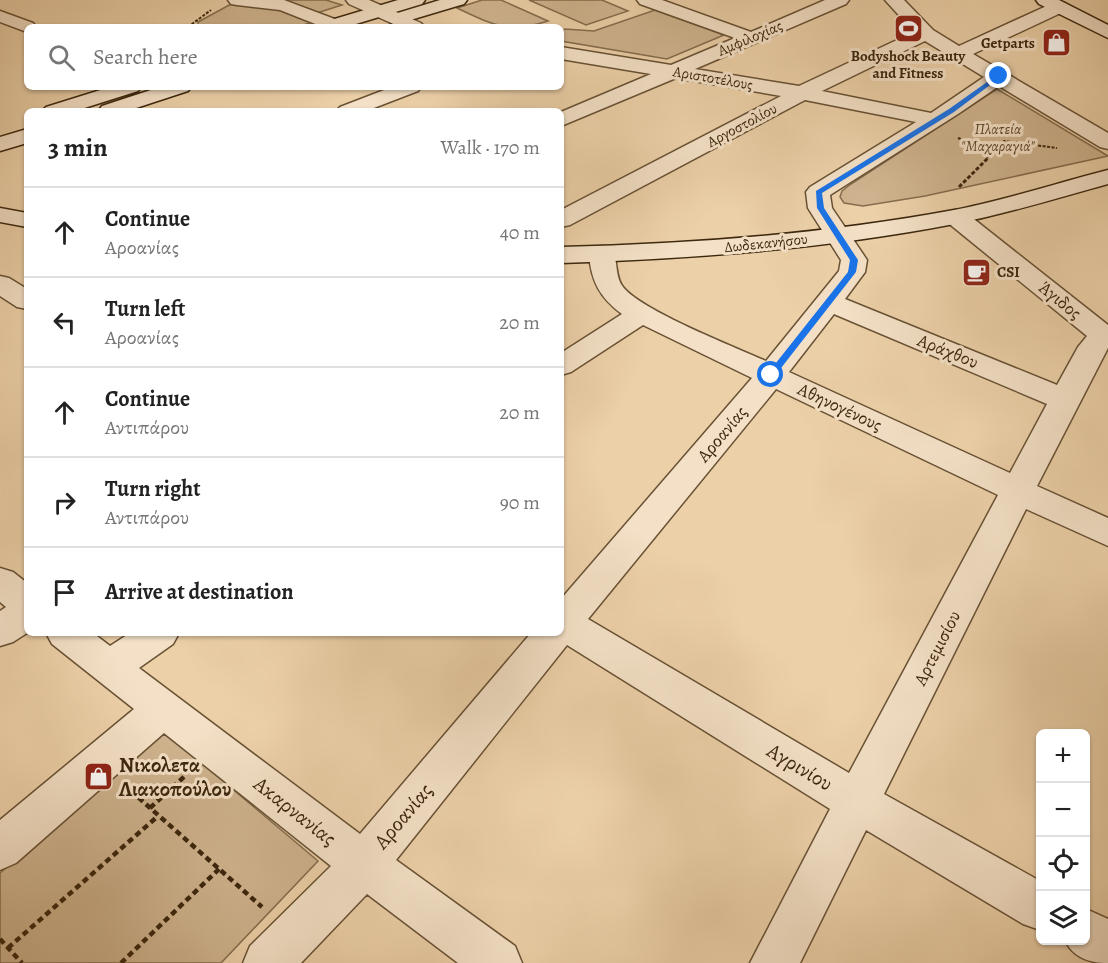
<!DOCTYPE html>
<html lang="en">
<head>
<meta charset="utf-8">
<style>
  :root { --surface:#fff; --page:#f6f6f6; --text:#222; --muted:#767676; --line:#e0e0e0 }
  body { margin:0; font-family:Alegreya,serif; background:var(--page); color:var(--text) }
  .controls { position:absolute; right:18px; bottom:18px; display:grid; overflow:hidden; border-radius:9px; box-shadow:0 2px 4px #0004 }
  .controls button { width:54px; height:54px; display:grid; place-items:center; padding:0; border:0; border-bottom:2px solid var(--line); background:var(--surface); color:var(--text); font:30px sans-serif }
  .stop { position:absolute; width:18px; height:18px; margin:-14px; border:4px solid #1a73e8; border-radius:50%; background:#fff }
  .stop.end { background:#1a73e8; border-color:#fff; box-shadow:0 2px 6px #0008 }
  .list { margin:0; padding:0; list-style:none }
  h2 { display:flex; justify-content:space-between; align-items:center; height:78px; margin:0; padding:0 24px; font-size:26px }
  h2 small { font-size:20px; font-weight:400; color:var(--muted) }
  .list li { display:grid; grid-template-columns:39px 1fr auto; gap:18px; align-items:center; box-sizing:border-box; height:90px; padding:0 24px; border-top:2px solid var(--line) }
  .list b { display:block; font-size:22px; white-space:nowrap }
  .list p { margin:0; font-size:20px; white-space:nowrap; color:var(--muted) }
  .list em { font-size:20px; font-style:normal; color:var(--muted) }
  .icon { flex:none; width:33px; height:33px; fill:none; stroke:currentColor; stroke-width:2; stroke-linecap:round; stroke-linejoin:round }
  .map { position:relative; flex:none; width:1108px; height:963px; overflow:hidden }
  .search { position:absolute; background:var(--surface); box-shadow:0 2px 4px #0004; left:24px; top:24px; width:540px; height:66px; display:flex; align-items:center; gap:15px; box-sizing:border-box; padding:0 21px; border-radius:9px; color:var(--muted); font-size:22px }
  .panel { position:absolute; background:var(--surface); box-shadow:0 2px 4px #0004; left:24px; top:108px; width:540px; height:528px; border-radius:9px }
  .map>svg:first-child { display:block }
  .green { fill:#ceb38e; stroke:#856d4e; stroke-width:1.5 }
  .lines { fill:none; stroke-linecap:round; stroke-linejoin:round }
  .street-casing { stroke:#685134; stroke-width:3 }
  .secondary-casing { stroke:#3c270e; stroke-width:3 }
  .path-far2 { stroke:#3c270e; stroke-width:2; stroke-dasharray:3 1.5; stroke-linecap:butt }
  .path-far1 { stroke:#3c270e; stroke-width:3; stroke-dasharray:4 2; stroke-linecap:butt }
  .path { stroke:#3c270e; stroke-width:4.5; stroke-dasharray:6 4; stroke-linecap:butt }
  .street { fill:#f3e0c6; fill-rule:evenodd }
  .secondary { fill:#f3e0c6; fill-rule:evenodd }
  .route { fill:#1a73e8 }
  .labels { text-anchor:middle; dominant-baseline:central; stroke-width:6; stroke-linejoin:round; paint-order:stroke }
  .far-street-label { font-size:15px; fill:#3c270e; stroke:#f3e0c6 }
  .far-poi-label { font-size:15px; font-weight:bold; fill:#3c270e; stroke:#f3e0c6; text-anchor:end }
  .far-park-label { font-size:15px; font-style:italic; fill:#594328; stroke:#f3e0c6 }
  .street-label { font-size:18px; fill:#3c270e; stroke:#f3e0c6 }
  .near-poi-label { font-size:21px; font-weight:bold; fill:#3c270e; stroke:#f3e0c6; text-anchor:start }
  .near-street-label { font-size:21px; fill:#3c270e; stroke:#f3e0c6 }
</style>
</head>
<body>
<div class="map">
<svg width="1108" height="963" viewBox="0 0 1108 963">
  <rect width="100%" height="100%" fill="#ecd0a8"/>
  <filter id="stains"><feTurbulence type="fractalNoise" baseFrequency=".00333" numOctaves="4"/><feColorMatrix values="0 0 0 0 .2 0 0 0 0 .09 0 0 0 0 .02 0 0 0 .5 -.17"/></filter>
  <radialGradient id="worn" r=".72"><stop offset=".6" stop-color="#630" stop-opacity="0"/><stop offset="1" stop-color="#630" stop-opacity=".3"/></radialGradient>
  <path class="green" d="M274,0h52l16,5 -25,8 -23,-9z
    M482,0h19l47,21c-40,13 -55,4 -91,-13z
    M529,0h73l26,11 -42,14z
    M231,4l41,2 44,15 -19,6 -99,-1v-4z
    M655,10l69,25 -57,24 -106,-18v-9l4,-3 29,2z
    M997,89l111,67 -183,40 -62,10 -19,-3 -4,-6 2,-6 9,-7z
    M165,732l153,129 -97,102h-221v-90z"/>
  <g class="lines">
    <defs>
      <path id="street" d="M228,0h56l56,21 3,4 -1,2h-19l-43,-17 -43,-5 -6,-1z
        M346,0h23l52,23 3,4h-24l-51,-23z
        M637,0h25l89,32 74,-32h24l-3,4 -151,65 104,17 115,-54 -29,-32h19l29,30 26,16 94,-43h12l3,4 -3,4 -92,43 135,79v16l-8,-2 -101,-61 -41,28 -128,81 2,13 35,52 -2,12 -20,27 212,86 21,-38 9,-11 -140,-114 -3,-5 3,-5 9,-2 9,2 143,113v23l-71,138 71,32v28l-82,-37 -142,285 156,87v49l-17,-6 -157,-94 -66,133h-50l80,-154 -263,-164 -171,215 119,86 7,17h-64l-91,-69 -66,69h-58l7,-17 81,-80 -167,-133 -148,130 -16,7v-50l134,-111 -82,-65 -6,-11h47l17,13 20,-13h49l-6,11 -34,24 221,166 171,-201h30v-34l191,-221 -109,-53 -72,47 -10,3v-22l61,-39c-22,-16 -31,-33 -33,-60l4,-5 9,-3 9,3c8,11 3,27 12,38 19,24 112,60 143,74l73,-90 2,-11 -33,-52 -2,-16 4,-5 106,-65 -111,-22 -235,125 -9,2v-17l220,-114 -105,-18 -115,48v-14l90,-38 -90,-15v-12l110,18 64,-27 -95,-34zM925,41l59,36 -53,36 -109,-22zM834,314l213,90 -37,69 -221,-101zM776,389l222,106 -149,278 -261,-154z
        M0,11l33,12 3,4h-9v5l-27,-10z
        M392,87h29l-3,4 -52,20h-30l4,-4z
        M0,276l9,2 18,11v20l-10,-2 -17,-11z
        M0,568l13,4 14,11v50l-14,9 -13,4v-35l6,-4 -6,-5z
        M1086,909l22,10v44c-18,0 -35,-5 -43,-23h21z"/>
      <path id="secondary" d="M398,0h27l-3,4 -76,23h-28l3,-4z
        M440,0h27l-3,4 -67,20 -6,-1 -3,-4 3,-4z
        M1036,0h23l49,25v13l-69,-34z
        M110,87h31l-3,4 -63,20h-33l4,-4z
        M160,87h31l-3,4 -61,20 -28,-1 3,-4z
        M27,129v14l-27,8v-14z
        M1108,170v14c-51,14 -102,30 -154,40 -129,25 -261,35 -393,39v-16c132,-3 263,-13 393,-37 52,-10 103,-27 154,-40z
        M0,208l27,5v14l-27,-5z"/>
    </defs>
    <use href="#street" class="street-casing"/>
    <use href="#secondary" class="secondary-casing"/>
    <path class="path-far2" d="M188,27l23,-17
      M958,138l36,13
      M987,158l17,-17 53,7"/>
    <path class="path-far1" d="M959,187l30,-30"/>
    <path class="path" d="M131,791l131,116
      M150,808l35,-32
      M0,939l22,24
      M8,948l150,-132
      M121,963l98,-94"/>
    <use href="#street" class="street"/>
    <use href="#secondary" class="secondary"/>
  </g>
  <path class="route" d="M997,75l5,1 -48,36 -132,81 2,15 34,52 -2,12 -82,105h-6v-4l80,-101 2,-12 -33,-52 -1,-17 133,-82z"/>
  <defs>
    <symbol id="stadium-square" viewBox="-11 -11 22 22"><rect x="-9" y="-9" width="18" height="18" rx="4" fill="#8f2418" stroke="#f3e0c6"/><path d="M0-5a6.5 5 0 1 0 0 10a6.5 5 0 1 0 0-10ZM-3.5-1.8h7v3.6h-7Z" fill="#fff"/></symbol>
    <symbol id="shop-square" viewBox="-11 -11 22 22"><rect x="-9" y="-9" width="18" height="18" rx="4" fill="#8f2418" stroke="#f3e0c6"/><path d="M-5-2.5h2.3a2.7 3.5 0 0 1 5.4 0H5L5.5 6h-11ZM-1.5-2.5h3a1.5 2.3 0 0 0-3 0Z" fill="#fff"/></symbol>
    <symbol id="cafe-square" viewBox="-11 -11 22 22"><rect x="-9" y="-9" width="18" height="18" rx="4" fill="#8f2418" stroke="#f3e0c6"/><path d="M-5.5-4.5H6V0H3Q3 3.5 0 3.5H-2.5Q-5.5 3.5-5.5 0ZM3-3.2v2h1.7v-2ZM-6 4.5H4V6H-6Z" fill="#fff"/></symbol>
  </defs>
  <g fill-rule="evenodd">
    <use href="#stadium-square" x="892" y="12" width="33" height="33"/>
    <use href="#shop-square" x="1040" y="26" width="33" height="33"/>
    <use href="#cafe-square" x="960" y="256" width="33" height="33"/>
    <use href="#shop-square" x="82" y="760" width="33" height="33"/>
  </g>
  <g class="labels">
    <g class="far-street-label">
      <text transform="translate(750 38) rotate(-23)">Αμφιλοχίας</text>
      <text transform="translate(713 78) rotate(10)">Αριστοτέλους</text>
      <text transform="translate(742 125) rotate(-28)">Αργοστολίου</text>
      <text transform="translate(766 243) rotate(-6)">Δωδεκανήσου</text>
    </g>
    <g class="far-poi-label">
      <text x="1035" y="43">Getparts</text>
      <text x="908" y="56" text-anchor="middle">Bodyshock Beauty<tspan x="908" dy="17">and Fitness</tspan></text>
      <text x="997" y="272" text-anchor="start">CSI</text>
    </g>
    <g class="far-park-label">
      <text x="998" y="129">Πλατεία<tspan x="998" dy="17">"Μαχαραγιά"</tspan></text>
    </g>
    <g class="street-label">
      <text transform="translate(1060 300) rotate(39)">Άγιδος</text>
      <text transform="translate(948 351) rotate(22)">Αράχθου</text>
      <text transform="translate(840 407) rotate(25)">Αθηνογένους</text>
      <text transform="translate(722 434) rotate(-50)">Αροανίας</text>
      <text transform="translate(937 648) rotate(-63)">Αρτεμισίου</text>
    </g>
    <g class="near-poi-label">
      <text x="119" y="765">Νικολετα<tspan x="119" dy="24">Λιακοπούλου</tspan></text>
    </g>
    <g class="near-street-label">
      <text transform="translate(800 767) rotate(31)">Αγρινίου</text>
      <text transform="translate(295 811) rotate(38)">Ακαρνανίας</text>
      <text transform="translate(403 816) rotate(-50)">Αροανίας</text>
    </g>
  </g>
  <rect width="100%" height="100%" filter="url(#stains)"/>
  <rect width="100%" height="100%" fill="url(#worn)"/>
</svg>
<div class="controls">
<button>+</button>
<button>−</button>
<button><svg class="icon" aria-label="locate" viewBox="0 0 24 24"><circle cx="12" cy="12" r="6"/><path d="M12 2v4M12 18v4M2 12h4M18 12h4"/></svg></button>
<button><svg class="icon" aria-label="layers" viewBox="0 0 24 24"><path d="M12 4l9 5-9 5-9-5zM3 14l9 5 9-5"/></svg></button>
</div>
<div class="stop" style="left:771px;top:375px"></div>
<div class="stop end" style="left:999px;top:76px"></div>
<div class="search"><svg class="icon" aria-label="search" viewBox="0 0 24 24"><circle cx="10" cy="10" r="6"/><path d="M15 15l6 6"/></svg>Search here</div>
<section class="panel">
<h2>3 min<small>Walk · 170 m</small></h2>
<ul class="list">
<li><svg class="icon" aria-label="ahead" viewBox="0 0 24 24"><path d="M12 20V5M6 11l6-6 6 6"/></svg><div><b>Continue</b><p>Αροανίας</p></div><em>40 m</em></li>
<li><svg class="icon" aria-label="left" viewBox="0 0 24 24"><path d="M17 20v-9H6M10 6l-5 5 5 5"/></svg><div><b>Turn left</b><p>Αροανίας</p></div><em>20 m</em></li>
<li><svg class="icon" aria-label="ahead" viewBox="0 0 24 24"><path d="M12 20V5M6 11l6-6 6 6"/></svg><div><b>Continue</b><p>Αντιπάρου</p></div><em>20 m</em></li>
<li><svg class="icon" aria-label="right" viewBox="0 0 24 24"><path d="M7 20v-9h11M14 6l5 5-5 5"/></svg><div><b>Turn right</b><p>Αντιπάρου</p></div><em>90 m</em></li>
<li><svg class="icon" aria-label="arrive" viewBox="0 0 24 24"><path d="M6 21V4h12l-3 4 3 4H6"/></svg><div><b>Arrive at destination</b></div></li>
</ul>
</section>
</div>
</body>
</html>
